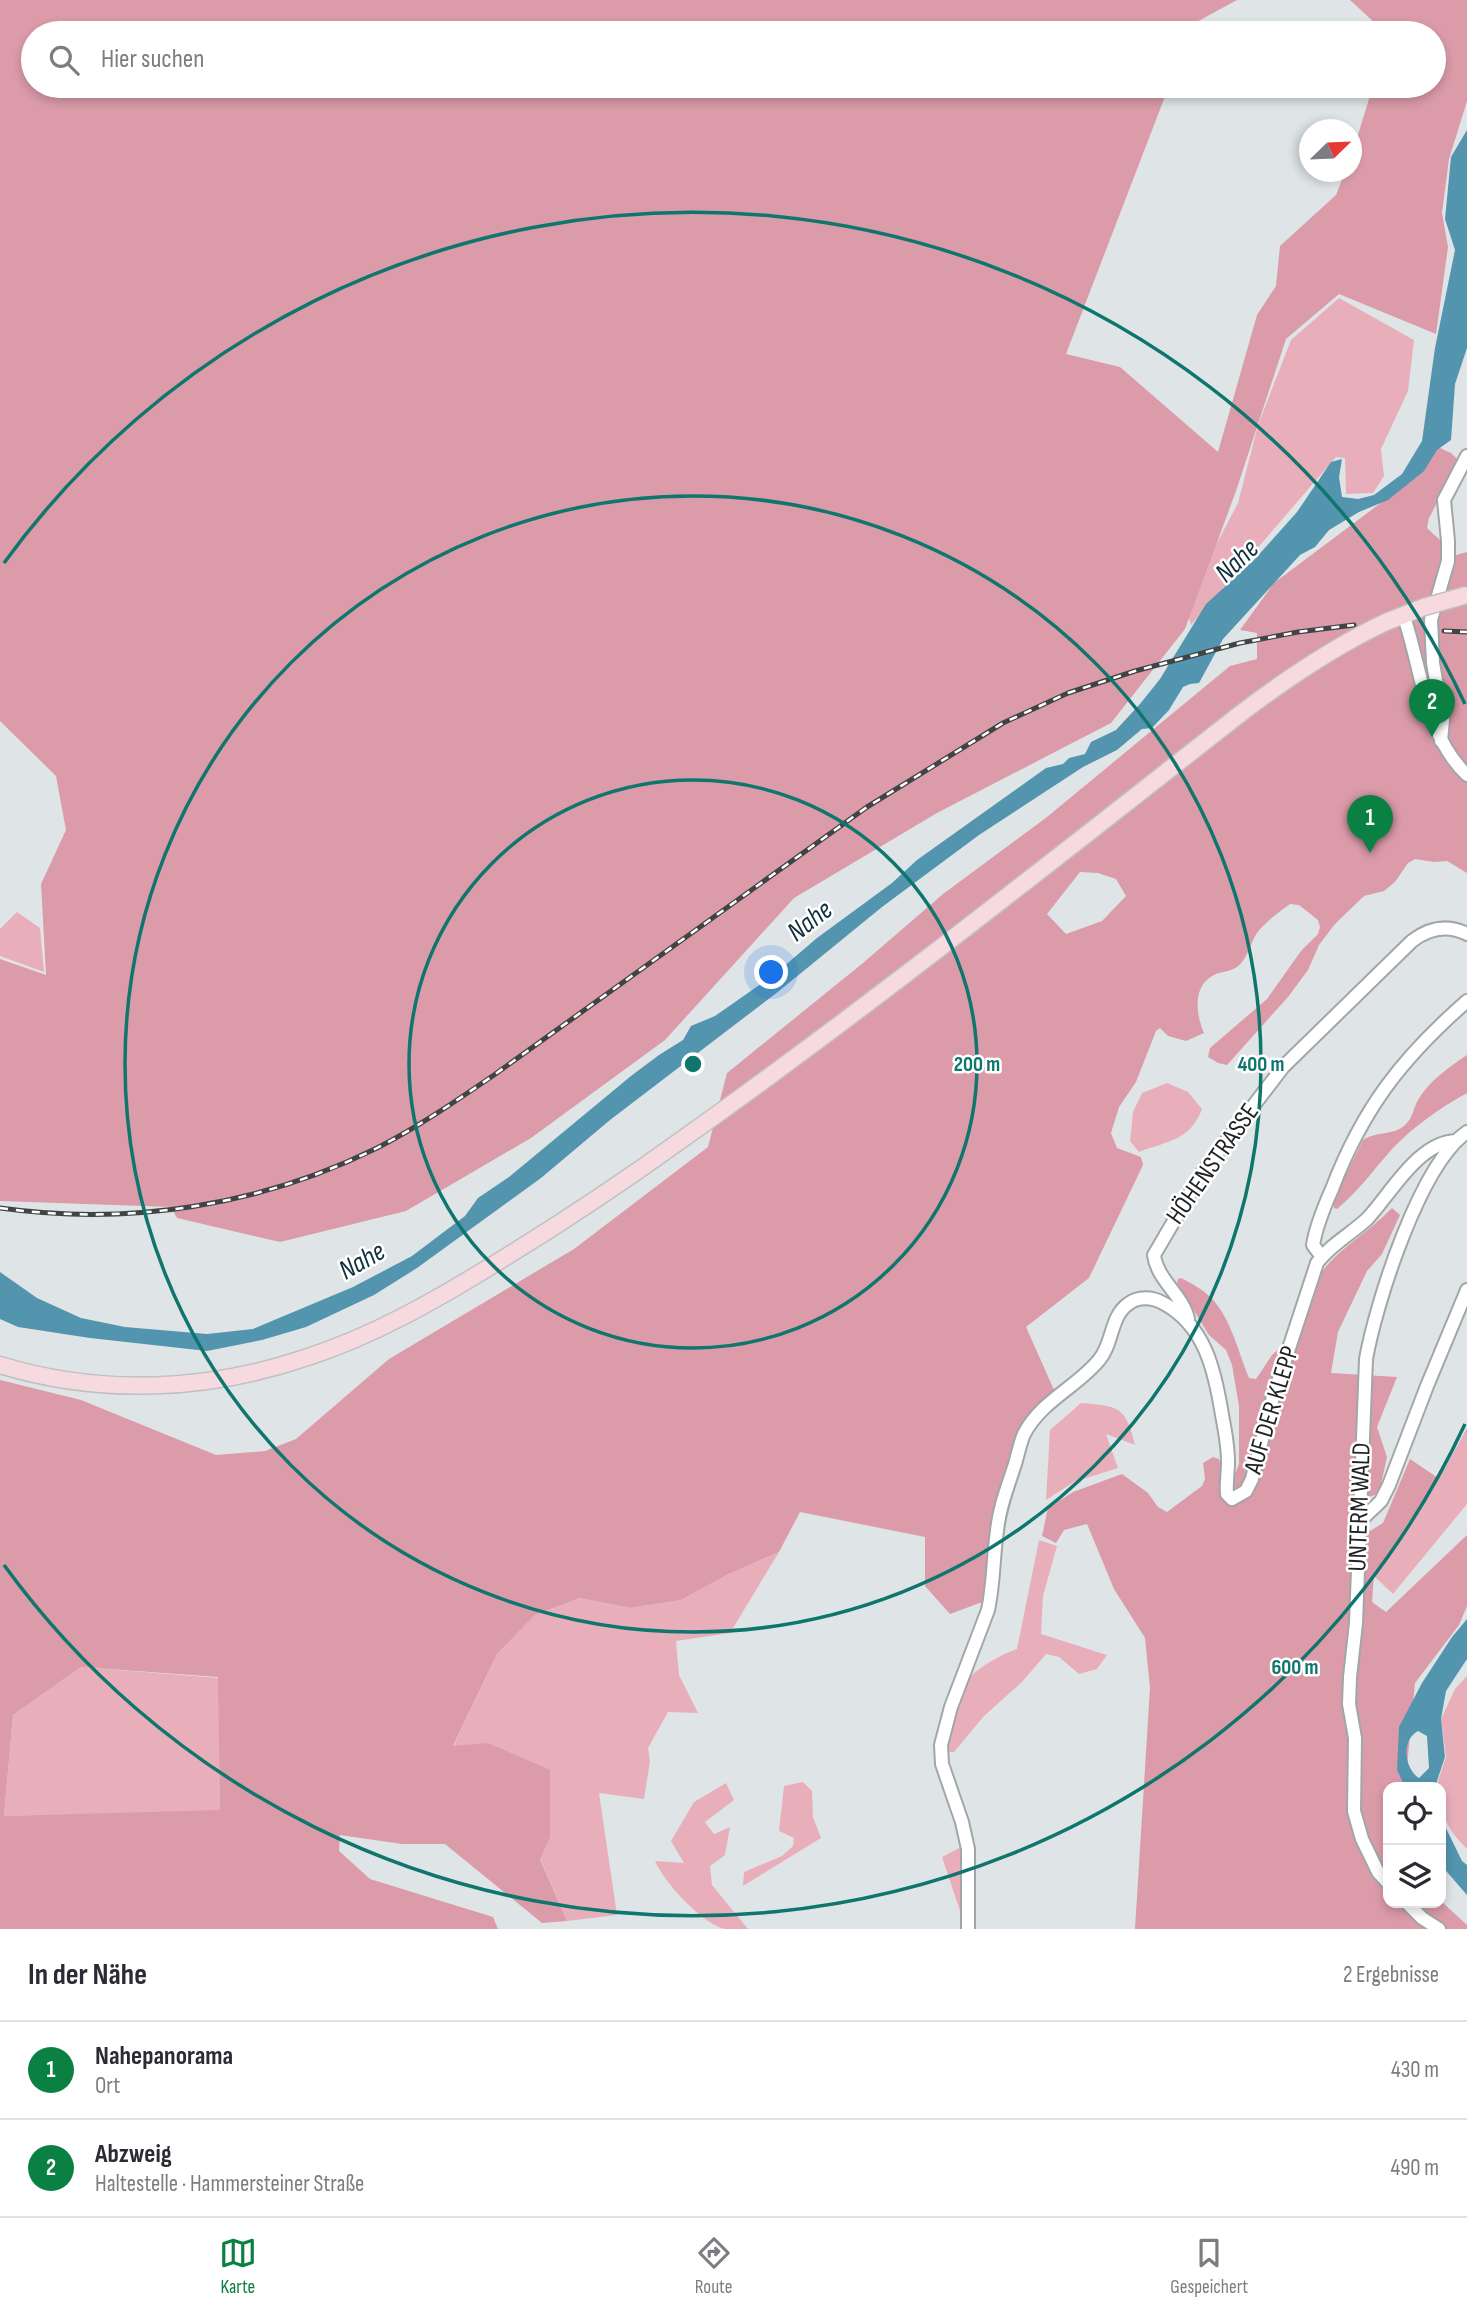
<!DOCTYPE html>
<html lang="de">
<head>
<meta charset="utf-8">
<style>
  :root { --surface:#fff; --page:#f7f7f7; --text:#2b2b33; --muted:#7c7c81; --line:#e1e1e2; --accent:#0b8043 }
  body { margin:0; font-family:"Sofia Sans Condensed",sans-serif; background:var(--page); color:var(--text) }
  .controls { position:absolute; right:21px; bottom:21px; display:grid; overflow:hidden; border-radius:14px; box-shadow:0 4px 10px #0003 }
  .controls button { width:63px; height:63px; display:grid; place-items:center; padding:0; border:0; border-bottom:2px solid var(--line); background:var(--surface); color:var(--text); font:35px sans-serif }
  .compass { position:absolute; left:1299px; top:119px; width:63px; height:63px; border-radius:50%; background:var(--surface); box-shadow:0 4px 10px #0003; rotate:67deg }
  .you { position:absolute; left:772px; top:973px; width:24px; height:24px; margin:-18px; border:5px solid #fff; border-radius:50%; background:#1a73e8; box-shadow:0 0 0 10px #1a73e833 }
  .badge { display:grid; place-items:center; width:46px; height:46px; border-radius:50%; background:var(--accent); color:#fff; font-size:23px; font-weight:700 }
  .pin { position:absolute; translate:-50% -58px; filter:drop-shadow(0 2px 4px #0008) }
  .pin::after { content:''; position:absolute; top:37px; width:24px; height:21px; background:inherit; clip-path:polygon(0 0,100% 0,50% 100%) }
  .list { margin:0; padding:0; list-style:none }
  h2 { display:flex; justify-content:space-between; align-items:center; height:91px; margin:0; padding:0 28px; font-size:30px }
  h2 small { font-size:23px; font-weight:400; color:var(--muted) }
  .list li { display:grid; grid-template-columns:46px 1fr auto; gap:21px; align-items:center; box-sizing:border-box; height:98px; padding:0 28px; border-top:2px solid var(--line) }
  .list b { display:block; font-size:26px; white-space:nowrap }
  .list p { margin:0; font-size:23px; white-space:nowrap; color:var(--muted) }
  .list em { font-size:23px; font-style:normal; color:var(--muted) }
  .icon { flex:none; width:38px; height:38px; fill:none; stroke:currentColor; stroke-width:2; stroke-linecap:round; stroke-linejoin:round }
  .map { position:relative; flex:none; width:1467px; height:1929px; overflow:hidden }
  .search { position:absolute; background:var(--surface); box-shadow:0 4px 10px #0003; left:21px; right:21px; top:21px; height:77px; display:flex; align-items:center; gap:18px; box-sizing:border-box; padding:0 24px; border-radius:38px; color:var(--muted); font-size:26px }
  .sheet { height:287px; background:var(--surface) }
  nav { display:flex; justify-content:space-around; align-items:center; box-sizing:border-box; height:98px; border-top:2px solid var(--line); background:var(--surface); font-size:19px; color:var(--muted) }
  nav a { display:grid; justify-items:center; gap:4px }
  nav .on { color:var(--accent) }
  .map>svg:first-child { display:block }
  .green { fill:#e8afbb }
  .forest { fill:#db9ba9; fill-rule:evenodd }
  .water { fill:#5394af; fill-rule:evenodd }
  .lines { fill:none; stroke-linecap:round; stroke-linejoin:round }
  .minor-casing { stroke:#a1a6a9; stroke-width:16 }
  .major-casing { stroke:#c0c1c1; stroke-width:19 }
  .minor { stroke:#fff; stroke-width:12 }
  .major { stroke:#f7dae0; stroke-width:16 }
  .rail-casing { stroke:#414445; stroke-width:5 }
  .rail { stroke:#fff; stroke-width:2.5; stroke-dasharray:8; stroke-linecap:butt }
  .major-bridge-casing { stroke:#c0c1c1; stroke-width:19; stroke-linecap:butt }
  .major-bridge { stroke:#f7dae0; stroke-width:16 }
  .ring { fill:none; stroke:#0f766e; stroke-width:3.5 }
  .labels { text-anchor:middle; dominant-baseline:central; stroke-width:5; stroke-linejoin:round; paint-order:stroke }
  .street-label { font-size:26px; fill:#1f2122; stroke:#fff }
  .water-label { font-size:28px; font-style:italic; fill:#12313e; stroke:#fff }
  .centre { fill:#0f766e; stroke:#fff; stroke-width:3.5 }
  .ring-label { font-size:21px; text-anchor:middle; font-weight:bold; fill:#0f766e; stroke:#fff; stroke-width:5; stroke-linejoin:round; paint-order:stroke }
</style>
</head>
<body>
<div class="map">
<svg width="1467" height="1929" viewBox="0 0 1467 1929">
  <rect width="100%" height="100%" fill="#dfe5e7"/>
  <path class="green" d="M1339,298l75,42 -6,51 -27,58 3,27 -11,17 -27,1 -1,-36 -9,-1 -145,168 -6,-21 53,-101 20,-78 33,-85z
    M17,912l23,16 4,44 -44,-16v-27z
    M1167,1083l21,9 14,17c-12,32 -35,32 -63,43l-9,-11 3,-29 9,-19z
    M1081,1403c37,3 45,3 54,42l-29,-11 12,34 -44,14 -28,18 4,-70z
    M1467,1428v76l-74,90 -19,-18 71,-108z
    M1039,1540l18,6 -14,50 -2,38 66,21 -10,14 -18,5 -20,-17 -13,-3 -24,28 -38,34 -30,36h-10c2,-17 14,-62 25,-74 13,-13 31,-23 48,-29z
    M779,1552l-49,81 -54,8 3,34 19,38 -30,-1 -20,36 2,13 -6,38 -45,-6 18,122 -50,6 -27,-63 10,-22 -97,-89 44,-93 38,-39 45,-17 50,10 51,-8 48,-26z
    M81,1667l138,11 1,133 -216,5 9,-101z
    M1467,1676v173c-20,-20 -26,-33 -26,-62h-5l10,-30 -5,-38 14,-30z
    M803,1782l9,9 1,26 8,21 -78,48 1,-14 38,-16 11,-10 1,-8 -15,-7 5,-45z
    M726,1783l8,17 -29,22 9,12 16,-7 -5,28 -15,11 2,19 36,44c-7,0 -16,0 -23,0 -23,-5 -61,-47 -70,-68l29,2 -13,-22 23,-39z
    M963,1846l-1,71 -20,-60z"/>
  <path class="forest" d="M0,0h1237l-44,24 -3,9h-1157v53h1136l-103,268 54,13 98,85 39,-137 19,-29 4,-40 56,-51 9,-23h7v-18l21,-68h61v-53h-57l-1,-9 -26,-24h117v101l-18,58 -7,54 6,34 -12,87 -97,-40 -53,45 -50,152 -51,138 -74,94 -174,90 -143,85 -129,142 -134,98 -125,73 -126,31 -103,-24 -6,-11 -171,-6v-242l46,16 -5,-91 25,-54 -10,-54 -56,-55z
    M1438,447l13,6 8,8 -30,57 -2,10 29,27 11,-3v321l-20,-12 -13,1 -19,-3 -7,4 -13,19 -11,9 -20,5 -29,28 -16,21 -11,25 -20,27 -61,68 -9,-2 -10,-6 2,-9 57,-49 34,-48 17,-17 2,-7 -2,-7 -19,-15 -9,-1c-12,9 -24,17 -33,29 -6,9 -8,20 -15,29 -6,8 -14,9 -23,11 -27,9 -24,39 -15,60l-18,8 -18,-5 -8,-8 -4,3 -20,51 -17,25 -8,26 6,15 24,9 2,8 -54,113 -63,49 28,63 -18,19 -18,27 -33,165 -35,13 -25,-28v-49l-125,-25 -21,40 -50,22 -48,26 -51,8 -50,-10 -45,17 -38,39 -44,92 35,-3 62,27v67l-10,22 27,62 -25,2 -97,-79h-43l-62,-9 -1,16 31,28 123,38 5,12h-498v-549l81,20 135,55 49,-4 31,-12 93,-80 185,-110 134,-102 19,-74 136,-110 80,-69 104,-77 183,-151 27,-7v-26l-17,-3 34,-47 132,-99zM1080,872l18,1 18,6 10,17 -24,25 -36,13 -19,-20zM81,1667l137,10 2,133 -216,6 9,-101z
    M1467,1055v38c-27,15 -53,33 -74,55 -19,21 -34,43 -56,61l-3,-1 -1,-7 30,-61c13,-9 30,-4 42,-15 8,-7 8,-16 13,-25 11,-19 31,-33 49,-45z
    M1392,1208l8,7 -18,39 -15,17 -29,61 -7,41 66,4 -20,50 10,30 -8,36 -14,6v35l18,-11 27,-64 28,19 -64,97 -2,27 14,10 81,-77v71l-8,19 -44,58 -10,104h-17v116h53v-2l26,24v4h-332l15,-241 -5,-50 -31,-49 -27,-65 -23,6 -8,13 -14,-7 6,-28 25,-16 49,-18 26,19 10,14 9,5 35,-26 3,-7 -2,-16 10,-6 6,2 6,22 11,-9 3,-8v-58l-7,-41 -6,-15 -17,-15 -32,-52 1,-4 3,-1c10,5 21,11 29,19 20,18 29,57 39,81l7,1 16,-24 9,-8 9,-17 17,-54 13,-2c19,-26 49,-42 72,-66z"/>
  <path class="water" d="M1467,130v218l-12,36 -4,56 -14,10 -13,21 -36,29 -29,12 -30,18 -14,17 -15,8 -77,84 -24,44 -9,1 -7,3 -14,23 -17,18 -10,1 -25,21 -34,17 -104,68 -97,72 -103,84 -169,129 -69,58 -124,90 -43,27 -68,32 -44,13 -55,11 -117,-13 -72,-11 -18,-8v-47l37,26 44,20 44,9 82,7 46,-5 100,-42 59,-31 53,-40 13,-18 31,-21 122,-101 28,-21 24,-15 8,-14 24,-10 60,-42 42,-36 75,-55 25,-23 129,-92 17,-4 6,-6 16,-4 6,-12 25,-12 24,-26 20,-25 46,-75 48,-44 43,-48 34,-50 11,-3 -3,18 3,20 16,2 16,-4 28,-21 20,-33 13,-93 20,-98 -10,-31 6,-62z
    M1467,1619v40l-21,32 -5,28 4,38 -10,30h-30l-8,-17 2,-43 23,-44 30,-46zM1418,1731l9,5 2,32 -10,10c-15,-10 -18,-38 -1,-47z
    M1441,1818l21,43 5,4v30l-26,-30z"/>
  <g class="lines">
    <defs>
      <path id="minor" d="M1403,614c19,54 21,120 64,161
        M1441,741l2,-21 -10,-57 -2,-43 17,-59v-20l-4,-41 23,-44
        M1322,1257l-9,-12c3,-19 11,-38 19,-56 31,-81 70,-131 135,-188
        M1188,1319c-5,-24 -31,-39 -34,-64l48,-82 81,-106 129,-126c17,-13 35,-17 55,-7
        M1360,1521l21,-20 8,-16 38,-99 40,-96
        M1388,1883l-10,-11 -16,-33 -8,-28 1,-73 -6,-34 1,-27 6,-54 10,-264c10,-56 54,-195 101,-227
        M1407,1903l15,15 17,11
        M968,1929v-80l-6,-27 -20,-58 -1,-19 10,-38 37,-97c6,-27 5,-53 9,-79 2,-23 11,-45 18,-67 3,-10 5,-21 9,-30 17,-33 53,-47 75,-74 14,-16 11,-43 29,-56 10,-8 24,-7 35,-1 42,22 52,68 59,112 3,15 6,31 6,47 0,11 -2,21 -1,32l5,5 14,-8 6,-12 21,-82 44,-134c13,-18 34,-29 50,-44 23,-24 51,-77 89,-78"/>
      <path id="major" d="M1386,622l38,-15
        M0,1365c101,31 208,26 308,-8 67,-22 128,-57 188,-94 64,-39 127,-81 188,-125 190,-135 372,-280 556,-424"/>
    </defs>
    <use href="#minor" class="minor-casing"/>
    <use href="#major" class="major-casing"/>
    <use href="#minor" class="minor"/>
    <use href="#major" class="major"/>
    <defs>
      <path id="rail" d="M1444,631l23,1
        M0,1208c129,18 260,-2 377,-60 41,-21 79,-47 117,-73l373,-268 136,-84 65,-30 67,-22 105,-28 58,-11 56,-7"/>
    </defs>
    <use href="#rail" class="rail-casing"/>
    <use href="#rail" class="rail"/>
    <defs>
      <path id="major-bridge" d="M1424,607l43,-12
        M1240,714c46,-35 93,-67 146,-92"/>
    </defs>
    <use href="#major-bridge" class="major-bridge-casing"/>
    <use href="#major-bridge" class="major-bridge"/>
  </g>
  <g class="ring">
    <circle cx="693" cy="1064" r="284"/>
    <circle cx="693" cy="1064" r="568"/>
    <path d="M1465 1424A852 852 0 0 1 4 1565M4 563A852 852 0 0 1 1465 704"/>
  </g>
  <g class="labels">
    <g class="street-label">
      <text transform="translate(1213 1164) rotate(-55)">HÖHENSTRASSE</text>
      <text transform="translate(1272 1410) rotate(-73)">AUF DER KLEPP</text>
      <text transform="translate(1360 1507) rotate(-88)">UNTERM WALD</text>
    </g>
    <g class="water-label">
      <text transform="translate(1237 561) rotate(-44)">Nahe</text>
      <text transform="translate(810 921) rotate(-38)">Nahe</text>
      <text transform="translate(362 1261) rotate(-30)">Nahe</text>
    </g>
  </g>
  <circle cx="693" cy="1064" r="10" class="centre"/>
  <g class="ring-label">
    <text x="977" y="1071">200 m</text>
    <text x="1261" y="1071">400 m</text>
    <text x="1295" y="1674">600 m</text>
  </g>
</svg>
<div class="controls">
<button><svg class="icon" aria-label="locate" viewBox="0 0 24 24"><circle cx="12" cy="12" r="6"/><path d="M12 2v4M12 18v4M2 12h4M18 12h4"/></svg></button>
<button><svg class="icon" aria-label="layers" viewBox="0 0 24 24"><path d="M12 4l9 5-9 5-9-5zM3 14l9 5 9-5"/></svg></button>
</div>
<svg class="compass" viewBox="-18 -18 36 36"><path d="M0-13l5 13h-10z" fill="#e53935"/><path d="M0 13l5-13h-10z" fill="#7c7c81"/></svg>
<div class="you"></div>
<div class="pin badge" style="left:1370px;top:853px">1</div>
<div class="pin badge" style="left:1432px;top:737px">2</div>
<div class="search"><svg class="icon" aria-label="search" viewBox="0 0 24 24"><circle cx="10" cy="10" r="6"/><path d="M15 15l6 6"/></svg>Hier suchen</div>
</div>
<section class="sheet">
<h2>In der Nähe<small>2 Ergebnisse</small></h2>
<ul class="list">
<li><span class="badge">1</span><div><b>Nahepanorama</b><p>Ort</p></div><em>430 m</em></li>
<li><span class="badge">2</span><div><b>Abzweig</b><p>Haltestelle · Hammersteiner Straße</p></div><em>490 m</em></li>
</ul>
</section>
<nav>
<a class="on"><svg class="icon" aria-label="map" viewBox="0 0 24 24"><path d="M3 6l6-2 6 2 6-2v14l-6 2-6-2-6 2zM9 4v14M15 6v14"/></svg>Karte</a>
<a><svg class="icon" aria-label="directions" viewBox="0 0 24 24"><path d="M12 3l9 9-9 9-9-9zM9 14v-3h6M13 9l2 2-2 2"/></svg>Route</a>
<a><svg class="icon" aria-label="saved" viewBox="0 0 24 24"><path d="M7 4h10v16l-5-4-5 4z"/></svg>Gespeichert</a>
</nav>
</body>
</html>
